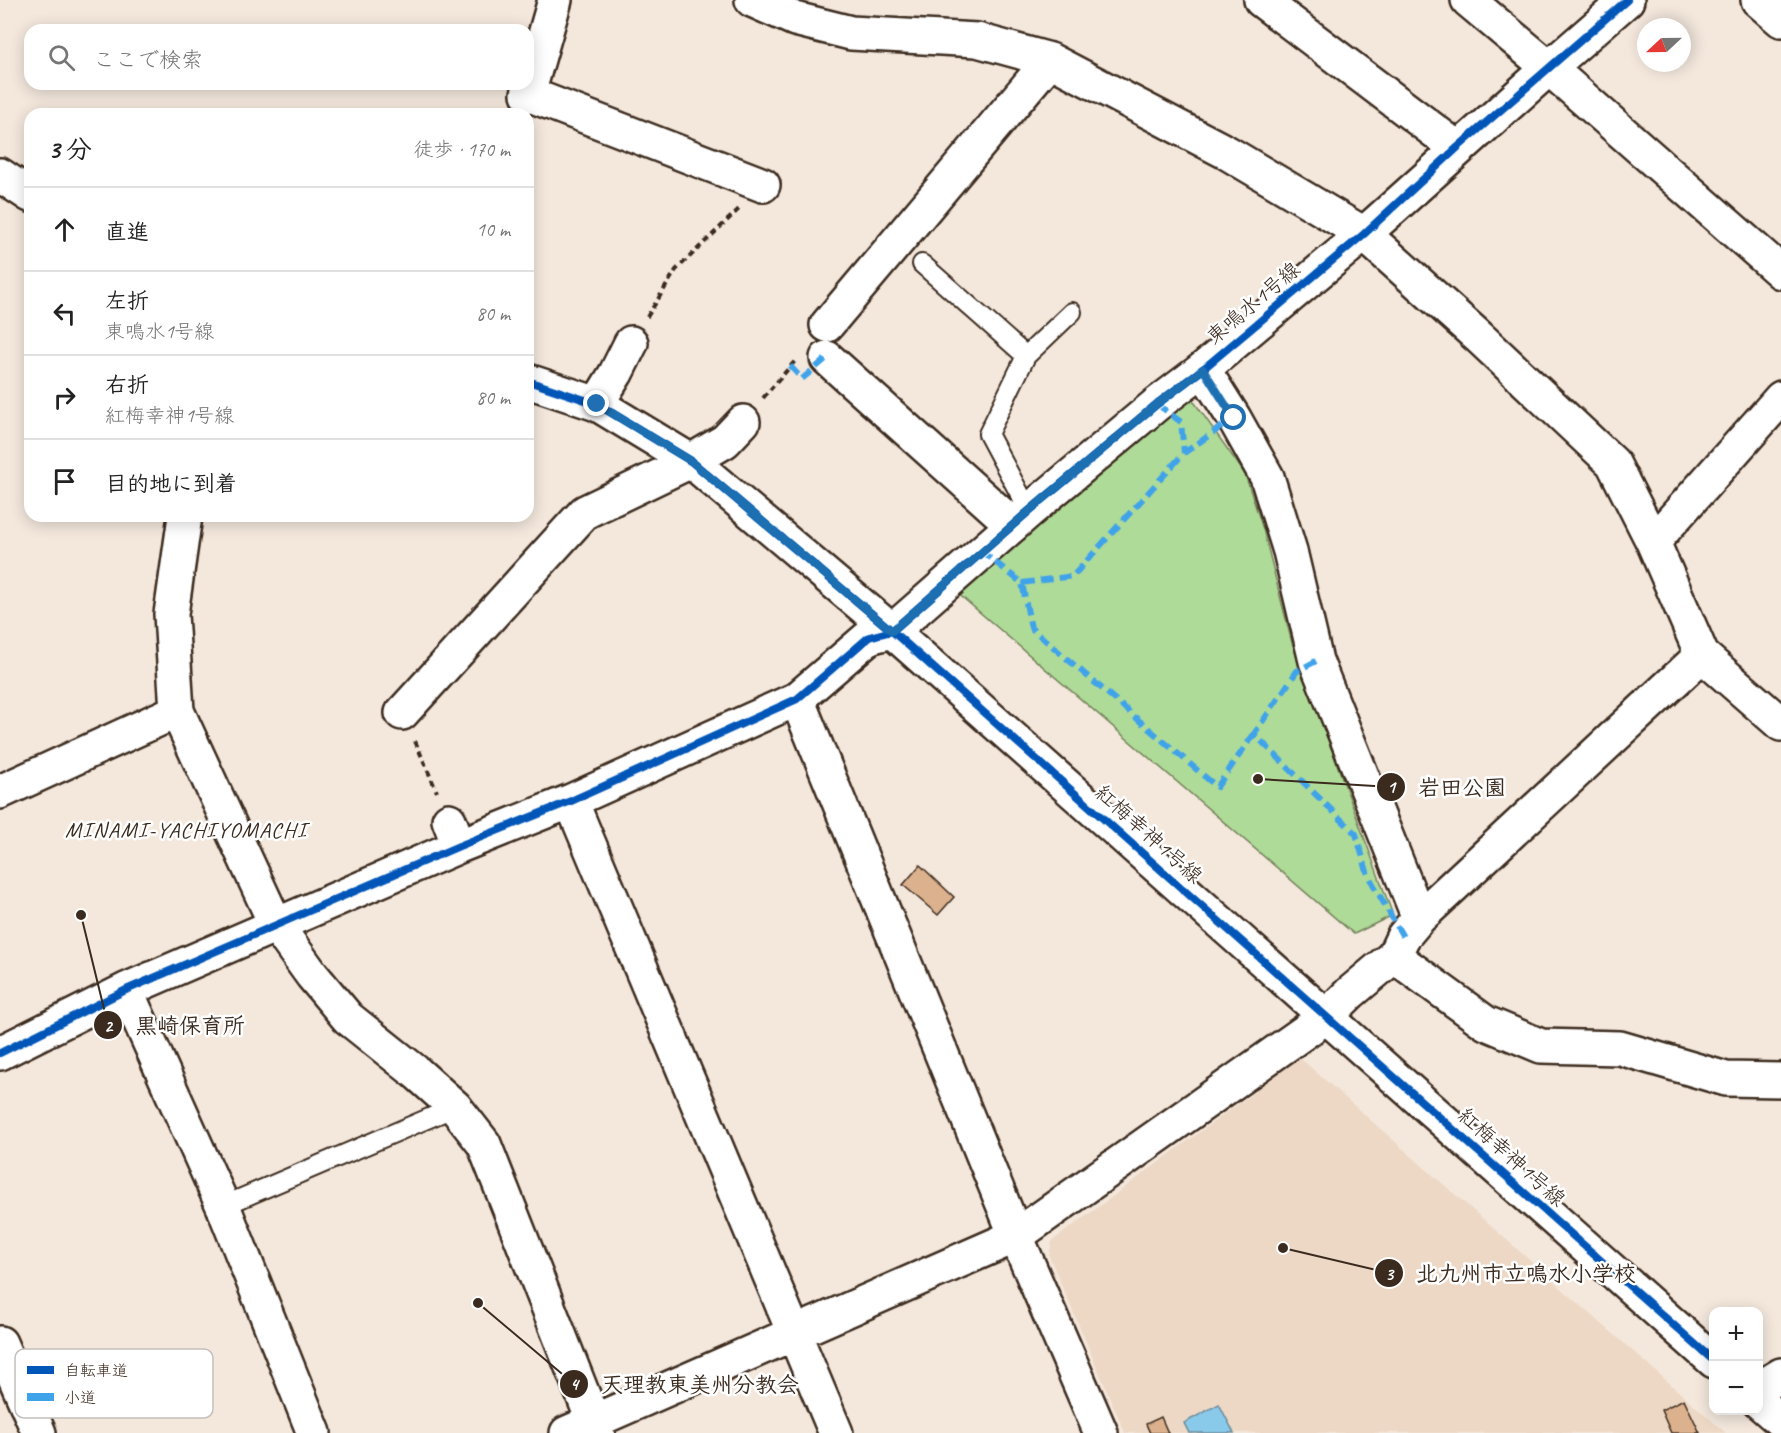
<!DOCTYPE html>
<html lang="ja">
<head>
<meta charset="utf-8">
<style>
  :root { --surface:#fff; --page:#f2f2f2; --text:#222; --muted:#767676; --line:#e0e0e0 }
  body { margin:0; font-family:Caveat,"Klee One",sans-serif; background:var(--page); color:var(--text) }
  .controls { position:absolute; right:18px; bottom:18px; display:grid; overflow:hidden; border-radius:12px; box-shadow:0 3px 15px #0003 }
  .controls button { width:54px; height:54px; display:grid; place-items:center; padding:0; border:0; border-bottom:2px solid var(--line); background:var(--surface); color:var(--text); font:30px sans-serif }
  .compass { position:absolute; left:1637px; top:18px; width:54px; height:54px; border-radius:50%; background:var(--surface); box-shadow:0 3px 15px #0003; rotate:248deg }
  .stop { position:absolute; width:18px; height:18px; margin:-14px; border:4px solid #1f6fb2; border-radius:50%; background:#fff }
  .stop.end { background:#1f6fb2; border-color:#fff; box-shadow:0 2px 6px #0008 }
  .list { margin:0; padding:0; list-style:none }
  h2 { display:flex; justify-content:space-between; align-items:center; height:78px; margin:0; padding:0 24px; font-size:26px }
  h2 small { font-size:20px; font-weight:400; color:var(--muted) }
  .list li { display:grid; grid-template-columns:39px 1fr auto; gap:18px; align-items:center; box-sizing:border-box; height:84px; padding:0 24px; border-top:2px solid var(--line) }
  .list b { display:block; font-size:22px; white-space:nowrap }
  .list p { margin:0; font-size:20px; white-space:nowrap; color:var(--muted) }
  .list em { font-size:20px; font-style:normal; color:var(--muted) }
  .icon { flex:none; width:33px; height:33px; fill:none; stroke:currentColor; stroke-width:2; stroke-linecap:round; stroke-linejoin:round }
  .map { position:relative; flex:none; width:1781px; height:1433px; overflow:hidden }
  .search { position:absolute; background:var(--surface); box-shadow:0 3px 15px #0003; left:24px; top:24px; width:510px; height:66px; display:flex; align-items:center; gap:15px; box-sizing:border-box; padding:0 21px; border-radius:18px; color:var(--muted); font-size:22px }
  .panel { position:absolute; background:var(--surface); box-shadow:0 3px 15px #0003; left:24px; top:108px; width:510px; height:414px; border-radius:18px }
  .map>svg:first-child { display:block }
  .built { fill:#edd8c5 }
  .green { fill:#afdb98; stroke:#75825b; stroke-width:1.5 }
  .water { fill:#89c9ea; stroke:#6a8998; stroke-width:1.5 }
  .building { fill:#dcb18d; stroke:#3b2a1e; stroke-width:1.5 }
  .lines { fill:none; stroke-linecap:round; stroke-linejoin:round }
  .lane-casing { stroke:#3b2a1e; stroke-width:22 }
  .street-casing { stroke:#3b2a1e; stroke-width:38 }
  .secondary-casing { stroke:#3b2a1e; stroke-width:38 }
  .path { stroke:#3b2a1e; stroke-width:4; stroke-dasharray:6 4.5; stroke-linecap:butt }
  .lane { stroke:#fff; stroke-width:18 }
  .street { stroke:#fff; stroke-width:33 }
  .secondary { stroke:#fff; stroke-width:33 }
  .quiet { stroke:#3fa3ea; stroke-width:6; stroke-dasharray:12 6; stroke-linecap:butt }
  .cycleway-casing { stroke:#fff; stroke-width:11 }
  .cycleway { stroke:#0057b8; stroke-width:8 }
  .route { stroke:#1f6fb2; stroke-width:8 }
  .labels { text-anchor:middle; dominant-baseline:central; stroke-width:5; stroke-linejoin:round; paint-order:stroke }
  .street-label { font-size:21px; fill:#3b2a1e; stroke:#fff }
  .neighbourhood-label { font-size:22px; letter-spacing:1.5px; fill:#3b2a1e; stroke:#fff }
  .key { fill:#fff; stroke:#c4bfbc; stroke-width:1.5 }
  .key-label { font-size:16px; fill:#3b2a1e }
  .leader { fill:none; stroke:#3b2a1e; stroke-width:2 }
  .callout-dot { fill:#3b2a1e; stroke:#fff; stroke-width:2 }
  .mark-label { font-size:18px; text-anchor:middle; font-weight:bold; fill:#fff }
  .callout-label { font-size:22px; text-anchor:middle; font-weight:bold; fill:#3b2a1e; stroke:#fff; stroke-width:5; stroke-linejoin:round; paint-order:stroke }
</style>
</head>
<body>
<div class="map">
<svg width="1781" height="1433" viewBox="0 0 1781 1433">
  <rect width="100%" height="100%" fill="#f4e8dd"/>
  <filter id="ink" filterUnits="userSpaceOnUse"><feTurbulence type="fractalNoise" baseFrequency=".0167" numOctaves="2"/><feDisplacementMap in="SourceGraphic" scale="12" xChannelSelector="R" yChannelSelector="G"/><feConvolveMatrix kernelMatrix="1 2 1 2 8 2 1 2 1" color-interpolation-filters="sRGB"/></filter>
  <g filter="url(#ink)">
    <path class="built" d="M1300,1058l426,375h-601l-76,-177 3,-15z"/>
    <path class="green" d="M1190,396l55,78 18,55 29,114 101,272 -39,19 -399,-343z"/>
    <path class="water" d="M1219,1404l15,29h-45l-5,-10z"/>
    <path class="building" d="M920,865l34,32 -16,18 -35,-30z
      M1684,1399l16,34h-29l-10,-23z
      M1161,1417l7,16h-18l-4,-9z"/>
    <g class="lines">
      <defs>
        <path id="lane" d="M922,264l104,92
          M1029,511l-41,-77 38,-78 46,-44
          M223,1206l232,-99"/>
        <path id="street" d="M555,0l-27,94 235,91
          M752,0l43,19 56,14 126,7 73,20 176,92 138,82 116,104 133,125 40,79 49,113 79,69
          M1261,0l196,148
          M1468,0l81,68 232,204
          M1758,0l23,20
          M1549,68l78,-68
          M827,325l223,-265
          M827,358l186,167
          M1203,369l31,49 33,59 23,74 26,110 103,257
          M597,404l19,-31 15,-30
          M185,516l-14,98 6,97 99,214 36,50 36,43 69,55 38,34 29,37 114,289
          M1653,542l128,-144
          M402,713l183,-201 106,-51 34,-20 18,-19
          M0,792l177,-81
          M571,801l265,632
          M449,820l10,26
          M1394,956l92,67 55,23 79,2 106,31 55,1
          M126,990l97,216 91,227
          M0,1053l126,-63 333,-144 112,-45 226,-102 72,-62 23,-6
          M0,1343l39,90
          M1758,1389l23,-14
          M567,1433l449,-197 311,-220 23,-23 44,-37 9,-19 16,-19 283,-263"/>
        <path id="secondary" d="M0,175l30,20
          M528,381l69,23 94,57 201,170 822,730
          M892,631l137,-120 128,-107 46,-35 161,-135 185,-166
          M797,699l219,537 85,197
          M1758,1401l23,20"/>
      </defs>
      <use href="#lane" class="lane-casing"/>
      <use href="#street" class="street-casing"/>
      <use href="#secondary" class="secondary-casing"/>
      <path class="path" d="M647,317l29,-47 63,-61
        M763,398l32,-37
        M415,741l22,51"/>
      <use href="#lane" class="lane"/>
      <use href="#street" class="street"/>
      <use href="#secondary" class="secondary"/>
      <path class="quiet" d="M790,366l12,13 25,-21
        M1157,404l24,18 3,31
        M981,551l41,32 9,45 186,159 37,-53
        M1022,583l51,-7 111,-123 50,-35
        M1316,661l-19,10 -43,63 102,100 12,41 35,62"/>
      <defs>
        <path id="cycleway" d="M528,381l69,23 94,57 201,170 822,730
          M0,1053l126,-63 333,-144 112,-45 226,-102 72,-62 23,-6 137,-120 128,-107 46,-35 161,-135 93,-86 170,-148"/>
      </defs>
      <use href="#cycleway" class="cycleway-casing"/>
      <use href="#cycleway" class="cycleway"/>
    </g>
  </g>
  <g class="lines" filter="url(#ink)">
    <path class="route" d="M597,404l94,57 201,170 137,-120 128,-107 46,-35 31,49"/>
  </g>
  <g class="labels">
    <g class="street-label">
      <text transform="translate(1253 303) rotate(-40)">東鳴水1号線</text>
      <text transform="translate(1149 834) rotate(42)">紅梅幸神1号線</text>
      <text transform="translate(1512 1157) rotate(42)">紅梅幸神1号線</text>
    </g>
    <g class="neighbourhood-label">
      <text x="186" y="830">MINAMI-YACHIYOMACHI</text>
    </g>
  </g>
  <rect x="15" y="1349" width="198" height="69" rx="9" class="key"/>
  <rect x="27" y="1366" width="27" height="8" fill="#0057b8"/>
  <rect x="27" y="1393" width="27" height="8" fill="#3fa3ea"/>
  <g class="key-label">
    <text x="64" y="1376">自転車道</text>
    <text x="64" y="1403">小道</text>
  </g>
  <path class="leader" d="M1258 779L1391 787M81 915L108 1025M1283 1248L1389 1273M478 1303L574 1384"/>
  <g class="callout-dot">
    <circle cx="1258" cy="779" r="6"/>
    <circle cx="81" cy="915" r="6"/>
    <circle cx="1283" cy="1248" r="6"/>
    <circle cx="478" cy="1303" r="6"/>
    <circle cx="1391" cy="787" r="15"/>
    <circle cx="108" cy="1025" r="15"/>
    <circle cx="1389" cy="1273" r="15"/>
    <circle cx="574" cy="1384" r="15"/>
  </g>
  <g class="mark-label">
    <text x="1391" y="793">1</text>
    <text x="108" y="1032">2</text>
    <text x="1389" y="1280">3</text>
    <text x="574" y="1390">4</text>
  </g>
  <g class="callout-label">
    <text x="1462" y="795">岩田公園</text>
    <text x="190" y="1033">黒崎保育所</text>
    <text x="1526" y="1281">北九州市立鳴水小学校</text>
    <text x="700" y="1392">天理教東美州分教会</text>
  </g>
</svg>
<div class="controls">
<button>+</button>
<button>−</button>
</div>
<svg class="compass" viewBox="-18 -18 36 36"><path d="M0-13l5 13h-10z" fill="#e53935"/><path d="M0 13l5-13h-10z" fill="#767676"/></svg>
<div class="stop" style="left:1234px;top:418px"></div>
<div class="stop end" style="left:597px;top:404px"></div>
<div class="search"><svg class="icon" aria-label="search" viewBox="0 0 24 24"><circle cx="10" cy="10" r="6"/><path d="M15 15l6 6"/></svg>ここで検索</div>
<section class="panel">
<h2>3 分<small>徒歩 · 170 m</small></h2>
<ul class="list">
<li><svg class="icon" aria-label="ahead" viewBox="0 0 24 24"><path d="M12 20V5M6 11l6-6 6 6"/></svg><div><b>直進</b></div><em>10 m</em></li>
<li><svg class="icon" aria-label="left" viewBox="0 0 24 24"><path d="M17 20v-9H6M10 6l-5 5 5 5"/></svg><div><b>左折</b><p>東鳴水1号線</p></div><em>80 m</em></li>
<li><svg class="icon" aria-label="right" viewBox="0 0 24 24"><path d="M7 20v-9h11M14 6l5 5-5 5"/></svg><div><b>右折</b><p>紅梅幸神1号線</p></div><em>80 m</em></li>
<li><svg class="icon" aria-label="arrive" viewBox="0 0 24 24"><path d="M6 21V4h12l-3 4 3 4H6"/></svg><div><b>目的地に到着</b></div></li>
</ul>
</section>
</div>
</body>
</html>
